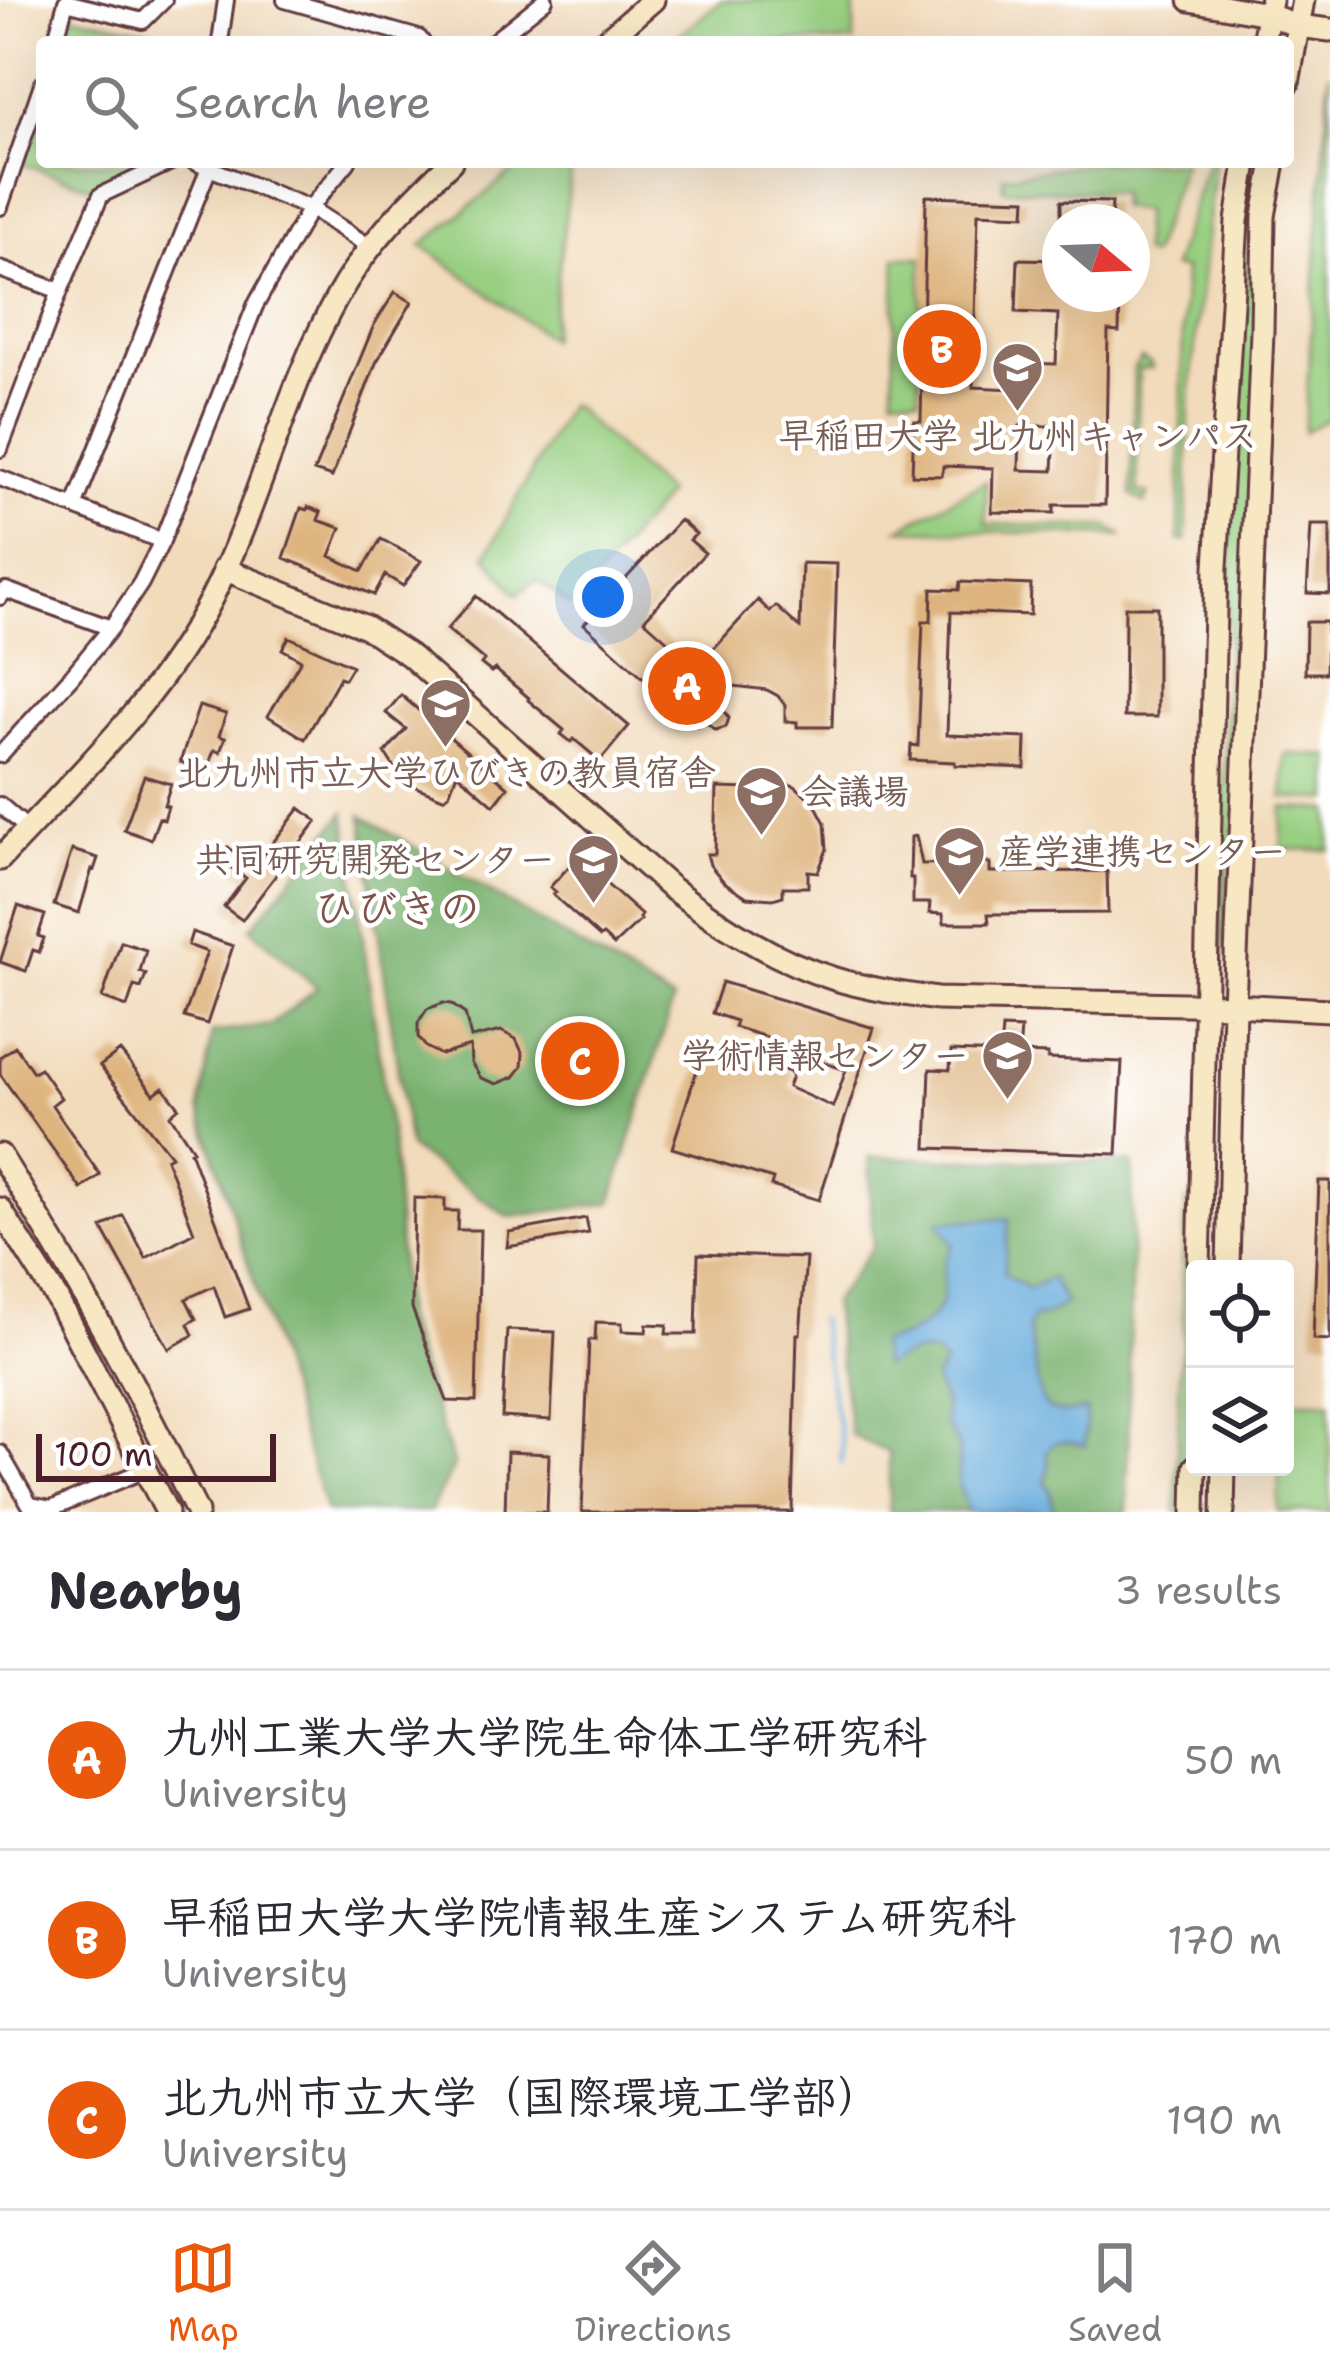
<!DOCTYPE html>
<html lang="en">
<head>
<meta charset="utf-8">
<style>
  :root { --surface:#fff; --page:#f2f2f3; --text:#2b2b33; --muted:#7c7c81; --line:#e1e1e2; --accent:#ea580c }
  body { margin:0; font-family:"Shantell Sans","Klee One",sans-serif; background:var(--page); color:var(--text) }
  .controls { position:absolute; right:36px; bottom:36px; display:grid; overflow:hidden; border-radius:12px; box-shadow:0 12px 48px #0002 }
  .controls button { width:108px; height:108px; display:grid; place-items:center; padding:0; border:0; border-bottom:3px solid var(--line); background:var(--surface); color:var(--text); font:60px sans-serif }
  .compass { position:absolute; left:1042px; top:204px; width:108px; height:108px; border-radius:50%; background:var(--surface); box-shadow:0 12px 48px #0002; rotate:109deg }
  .scale { position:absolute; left:36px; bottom:30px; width:240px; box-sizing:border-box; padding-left:12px; border:6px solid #4a1f2b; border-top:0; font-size:33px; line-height:42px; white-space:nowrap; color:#4a1f2b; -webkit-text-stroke:9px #fff; paint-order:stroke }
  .you { position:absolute; left:603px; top:597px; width:42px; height:42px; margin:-30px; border:9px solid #fff; border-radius:50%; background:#1a73e8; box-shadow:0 0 0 18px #1a73e833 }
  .badge { display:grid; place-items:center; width:78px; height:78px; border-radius:50%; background:var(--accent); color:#fff; font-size:39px; font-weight:700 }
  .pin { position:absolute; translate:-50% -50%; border:6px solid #fff; box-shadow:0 3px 12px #0006 }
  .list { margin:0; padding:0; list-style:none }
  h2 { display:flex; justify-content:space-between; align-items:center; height:156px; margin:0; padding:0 48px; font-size:51px }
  h2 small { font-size:39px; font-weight:400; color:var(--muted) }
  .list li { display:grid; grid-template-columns:78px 1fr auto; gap:36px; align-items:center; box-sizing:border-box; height:180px; padding:0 48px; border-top:3px solid var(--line) }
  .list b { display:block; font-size:45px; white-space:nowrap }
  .list p { margin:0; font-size:39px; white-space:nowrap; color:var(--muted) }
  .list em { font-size:39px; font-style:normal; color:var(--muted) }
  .icon { flex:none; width:66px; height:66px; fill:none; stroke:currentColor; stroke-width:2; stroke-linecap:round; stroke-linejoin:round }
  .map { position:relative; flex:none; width:1330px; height:1512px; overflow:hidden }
  .search { position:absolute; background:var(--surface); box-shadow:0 12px 48px #0002; left:36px; right:36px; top:36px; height:132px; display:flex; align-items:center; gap:30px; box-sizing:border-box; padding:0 42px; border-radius:12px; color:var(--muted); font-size:45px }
  .sheet { height:696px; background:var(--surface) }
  nav { display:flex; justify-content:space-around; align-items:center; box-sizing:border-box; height:168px; border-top:3px solid var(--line); background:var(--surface); font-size:33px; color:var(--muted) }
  nav a { display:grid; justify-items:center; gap:6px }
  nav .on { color:var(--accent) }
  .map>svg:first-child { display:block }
  .green { fill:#98cf81; stroke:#717756; stroke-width:3 }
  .forest { fill:#7ab26f; stroke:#62684d; stroke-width:3 }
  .water { fill:#65abdb; stroke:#586583; stroke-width:3 }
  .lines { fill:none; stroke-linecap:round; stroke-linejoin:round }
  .stream { stroke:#65abdb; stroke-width:4.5 }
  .building { fill:#deb47e; fill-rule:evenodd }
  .street-casing { stroke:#633b41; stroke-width:20 }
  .secondary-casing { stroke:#633b41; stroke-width:27 }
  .street { stroke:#fff; stroke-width:14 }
  .secondary { stroke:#f7e8c3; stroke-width:21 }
  .labels { text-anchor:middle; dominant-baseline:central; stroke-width:9; stroke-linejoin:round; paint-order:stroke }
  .education-label { font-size:36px; font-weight:bold; fill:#785e54; stroke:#fff }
  .quarter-label { font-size:42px; font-weight:bold; fill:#7e5348; stroke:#fff }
</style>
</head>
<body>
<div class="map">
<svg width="1330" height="1512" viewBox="0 0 1330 1512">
  <rect width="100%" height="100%" fill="#fff"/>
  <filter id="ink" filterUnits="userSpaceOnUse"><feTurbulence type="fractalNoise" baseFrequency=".00833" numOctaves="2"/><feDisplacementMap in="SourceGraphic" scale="24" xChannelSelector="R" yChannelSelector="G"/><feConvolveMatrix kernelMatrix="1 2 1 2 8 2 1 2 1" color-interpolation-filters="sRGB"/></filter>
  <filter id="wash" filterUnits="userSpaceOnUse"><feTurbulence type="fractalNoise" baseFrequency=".004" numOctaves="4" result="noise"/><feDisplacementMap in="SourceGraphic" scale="48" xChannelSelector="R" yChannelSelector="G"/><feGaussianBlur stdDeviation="2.7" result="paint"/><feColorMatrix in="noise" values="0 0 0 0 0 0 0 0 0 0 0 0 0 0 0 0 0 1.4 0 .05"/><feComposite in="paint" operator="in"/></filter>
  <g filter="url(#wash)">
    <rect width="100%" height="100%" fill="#f2dbbb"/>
    <path class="green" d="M722,0h132v42h-183z
      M72,15l132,27h-141z
      M1330,71v347l-26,14z
      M42,102v60h114l-63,26 -72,-25z
      M525,162h47l-22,177 -128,-94z
      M1098,162h85l-31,91 -4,3 -6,-4 1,-41 -23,-4v-15l-117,-3v-13z
      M1207,162h7l-25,240 -3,139 -7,-1 5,-271 -12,-1z
      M1261,162h9l-34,651 -9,72 -3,70 -4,3 13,-500 19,-256z
      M896,257h26l-3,140 -26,-2z
      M1142,358l9,6 1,4 -13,1 -2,123 11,2 -3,9 -14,-8 3,-128z
      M569,403l98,91 -95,113 -35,-27 -20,14 -31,-38z
      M986,481v43l122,3 16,9 -225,-7z
      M1285,754l45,2v44l-47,-2z
      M1283,808l47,2v40l-49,-1z
      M1187,1201h8l-9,311h-10l4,-142 4,-32 -2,-64z
      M1285,1401h45v111h-52l1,-45h6z"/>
    <path class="forest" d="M345,812l47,333 12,174 50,147 -24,45 -104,1 -126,-402 12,-77 59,-8 46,-37 -66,-60z
      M362,816l311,185 -62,202 -102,14 -100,-69z
      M869,1157l264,6 -6,349h-238v-59l-38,-18 -19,-132 41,-56z"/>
    <path class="water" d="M1009,1219l-5,55 25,15 22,-11 14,25 -20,13 -12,2 -5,9c3,17 7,34 9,51 4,34 14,39 49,32l-1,36c-16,-4 -31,-11 -39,8l3,10 -4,19 5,6 4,23h-85l-10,-26v-39l-14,-23 -1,-22 -9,-19 1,-6 8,-13 -10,-11c-22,-2 -32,3 -51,14l-4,-24c23,-2 55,-19 63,-42 4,-13 -1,-28 3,-40 2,-6 6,-11 8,-18l-15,-22z"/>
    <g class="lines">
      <path class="stream" d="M819,1319l23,127 -1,17"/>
    </g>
    <g id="blocks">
      <path class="building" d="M926,196l100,3 -1,16 -47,-2 -5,174 40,2 1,-26 42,1 2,-50 -42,-2 2,-53 42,1v34h60l-1,38 -11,-1 -3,174h-51v8l-62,-1 1,-44 -50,-2 -1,10 -30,-1 2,-54h7zM1020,426h35l-2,45 -34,-1z
        M1061,201l51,1 -1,20h-50z
        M395,292l17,10 -36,61 -44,114 -18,-6 60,-146z
        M308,507l13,5 -3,8 23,8 -11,28 32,15 19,-32 40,22 -18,25 -18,-11 -11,20 -90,-37 17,-50 6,2z
        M680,520l16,14 -6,6 15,13 -61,67 53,47 61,-67 12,12 6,-6 24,22 2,-65 35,1 -5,163h-35v-5l-12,-1v-16l-7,-9 -11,-6 -33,-4 -16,17 11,15 -3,9 -10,3 -14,-10 -5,6 -113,-102z
        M1311,525h19v69l-23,-1z
        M960,582l71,3 -1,30 -79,-3 -4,123 79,3 -1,30 -70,-3v-3l-45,-2 1,-15 7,1 5,-125h8l1,-32 27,1z
        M476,596l153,130 -29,35 -26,-22 -3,3 -10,-8 3,-4 -36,-30 1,-2 -34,-29 -4,3 -10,-8 3,-4 -37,-31z
        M1125,607h32v110h-33z
        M1306,622h21l-1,51h-21z
        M289,637l63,29 -8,13 -4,-2 -35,62 -37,-23 33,-56 -19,-11z
        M401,695l107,92 -14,18 -37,-32 -8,21 -6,4 -27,-11 -22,-20 -9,-14 21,-24 -20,-16z
        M199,706l27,8 -7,22 6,2 -5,14 -6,-2 -7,21 -27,-9z
        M144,776l27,8 -7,21 4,1 -4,14 -5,-2 -8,21 -27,-9z
        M775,780l20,6 19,16 11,21 2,26 -9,23 -10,-1v16h-25v9l-10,3 -26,-2 -23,-15 -14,-17 -3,-11h8l2,-66 35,1 1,-8z
        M300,808l17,13 -75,99 -18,-13 22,-29 -27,-19 9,-12 25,21z
        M916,836l6,28 68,-1v9l117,-1 1,42 -120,1 1,9h-45l-1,-9 -14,-1 1,-10h-17v-25h-3l1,-41z
        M72,850l26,8 -4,12 -2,-1 -13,44 -25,-8z
        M575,860l6,5 2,-2 58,52 -2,3 2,2 -27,25 -11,-10 -3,2 -47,-42 3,-3 -6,-5z
        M18,906l27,9 -7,21 6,2 -5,14 -6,-2 -7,21 -26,-9z
        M192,932l41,14 -26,78 -23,-7 23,-65 -19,-7z
        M121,942l25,8 -6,22 6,2 -5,14 -7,-2 -7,21 -25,-9z
        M722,982l152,46 -55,172 -48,-14 2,-7 -101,-31 33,-103 88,28 -5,14 45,20 13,-37 -30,-10 2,-7 -84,-26 2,-6 -24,-8z
        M443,1003l8,1 14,10 6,24 30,-7 15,8 7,15 -1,13 -8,10 -17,7 -16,-6 -10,-15 -1,-17 -29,9 -15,-8 -8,-10v-14l9,-14z
        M1002,1028l19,1 -2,24 29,1v5l74,3 -5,92 -190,-6 3,-79 20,1 1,-19 49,2z
        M15,1046l18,26 7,-4 21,30 -9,7 48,70 -19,14 -81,-115v-17z
        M120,1051l34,43 9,-7 16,20 -9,8 23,35 -3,1 59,158 -24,8 -11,-31 -28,13 10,20 -8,5 5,11 -24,14 -67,-121 21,-13 23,43 48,-26 -28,-73 5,-3 -71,-90z
        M1319,1181h11v159l-17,-1z
        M414,1198l31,1v12h13l-1,19h23l-4,172 -29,-1 -35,-93z
        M586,1218l3,15 -82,14 2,-15z
        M698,1254l108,4 -6,76h-3l-5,178h-210l7,-172h6l1,-18 26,1v8l24,1 1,-8 20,1 -1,9h30z
        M507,1330l48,2 -4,88 -49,-3z
        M507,1452l42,2 -2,58h-42z"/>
    </g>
  </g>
  <g filter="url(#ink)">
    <use href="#blocks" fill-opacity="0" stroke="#633b41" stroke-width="3"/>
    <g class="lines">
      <defs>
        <path id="street" d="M285,0l134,38 3,4
          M55,42l11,-40 77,19 21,-21
          M220,42l6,-42
          M493,42l52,-42
          M194,162l116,46 60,39
          M0,207l42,-123
          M0,269l60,22
          M0,449l60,-158 41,-96 70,-33
          M0,478l162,63
          M74,507l135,-339
          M0,597l6,-7 105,38
          M0,755l71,-78 40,-49 30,-45 21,-42 93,-235 55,-98 38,-46
          M0,805l28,24
          M0,1453l30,52 21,4 94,-39"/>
        <path id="secondary" d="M1190,0l77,14 31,12 32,4
          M604,42l49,-42
          M1263,42l8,-41
          M1288,83l15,-83
          M224,569l142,58 43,28 261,232c50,38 105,74 165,92 33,10 68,15 102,20l297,6 96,5
          M0,859c77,-83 160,-160 212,-262 50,-98 73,-208 127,-303 29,-51 70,-92 112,-132
          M0,1155c73,115 138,234 197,357
          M0,1209l56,88 111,215
          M1199,1269l17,-702 21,-346 9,-59
          M1228,1269l6,-264 28,-673 2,-116 10,-54
          M1194,1512l1,-45
          M1223,1512l1,-45"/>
      </defs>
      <use href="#street" class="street-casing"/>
      <use href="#secondary" class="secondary-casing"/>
      <use href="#street" class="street"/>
      <use href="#secondary" class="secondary"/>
    </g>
  </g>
  <defs>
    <symbol id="university-pin" viewBox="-11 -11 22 30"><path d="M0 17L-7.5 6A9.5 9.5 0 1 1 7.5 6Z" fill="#8d6e63" stroke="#fff"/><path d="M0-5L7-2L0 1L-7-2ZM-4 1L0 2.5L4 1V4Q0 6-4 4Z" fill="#fff"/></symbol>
  </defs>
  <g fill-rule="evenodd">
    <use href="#university-pin" x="988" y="338" width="59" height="81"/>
    <use href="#university-pin" x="416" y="674" width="59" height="81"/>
    <use href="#university-pin" x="732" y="762" width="59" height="81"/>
    <use href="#university-pin" x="930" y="822" width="59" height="81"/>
    <use href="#university-pin" x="564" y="830" width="59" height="81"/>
    <use href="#university-pin" x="978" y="1026" width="59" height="81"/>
  </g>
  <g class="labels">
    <g class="education-label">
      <text x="1018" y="435">早稲田大学 北九州キャンパス</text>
      <text x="446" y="772">北九州市立大学ひびきの教員宿舎</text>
      <text x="801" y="791" text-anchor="start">会議場</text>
      <text x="998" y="851" text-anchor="start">産学連携センター</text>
      <text x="555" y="859" text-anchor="end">共同研究開発センター</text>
      <text x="969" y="1055" text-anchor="end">学術情報センター</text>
    </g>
    <g class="quarter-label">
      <text x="397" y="908">ひびきの</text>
    </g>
  </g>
</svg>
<div class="controls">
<button><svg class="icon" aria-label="locate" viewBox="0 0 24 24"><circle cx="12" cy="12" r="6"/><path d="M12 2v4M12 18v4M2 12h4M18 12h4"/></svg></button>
<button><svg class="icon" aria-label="layers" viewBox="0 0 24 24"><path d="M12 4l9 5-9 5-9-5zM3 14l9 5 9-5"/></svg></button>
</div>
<svg class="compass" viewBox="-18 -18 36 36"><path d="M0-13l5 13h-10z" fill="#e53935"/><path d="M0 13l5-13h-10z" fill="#7c7c81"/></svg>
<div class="scale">100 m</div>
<div class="you"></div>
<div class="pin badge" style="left:687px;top:686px">A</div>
<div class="pin badge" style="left:942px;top:349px">B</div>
<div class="pin badge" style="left:580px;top:1061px">C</div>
<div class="search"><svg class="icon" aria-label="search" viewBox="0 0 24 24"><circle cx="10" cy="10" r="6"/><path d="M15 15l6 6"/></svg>Search here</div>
</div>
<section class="sheet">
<h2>Nearby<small>3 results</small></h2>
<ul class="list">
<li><span class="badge">A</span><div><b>九州工業大学大学院生命体工学研究科</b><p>University</p></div><em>50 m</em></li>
<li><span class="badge">B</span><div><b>早稲田大学大学院情報生産システム研究科</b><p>University</p></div><em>170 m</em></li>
<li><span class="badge">C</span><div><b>北九州市立大学（国際環境工学部）</b><p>University</p></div><em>190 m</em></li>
</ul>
</section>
<nav>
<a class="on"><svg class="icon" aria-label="map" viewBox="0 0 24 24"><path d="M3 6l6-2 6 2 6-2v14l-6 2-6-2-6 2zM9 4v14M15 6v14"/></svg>Map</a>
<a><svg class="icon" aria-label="directions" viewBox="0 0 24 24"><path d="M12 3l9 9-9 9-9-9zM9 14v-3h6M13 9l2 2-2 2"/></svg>Directions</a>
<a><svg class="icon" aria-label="saved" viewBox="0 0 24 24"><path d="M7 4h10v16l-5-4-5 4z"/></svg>Saved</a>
</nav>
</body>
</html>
